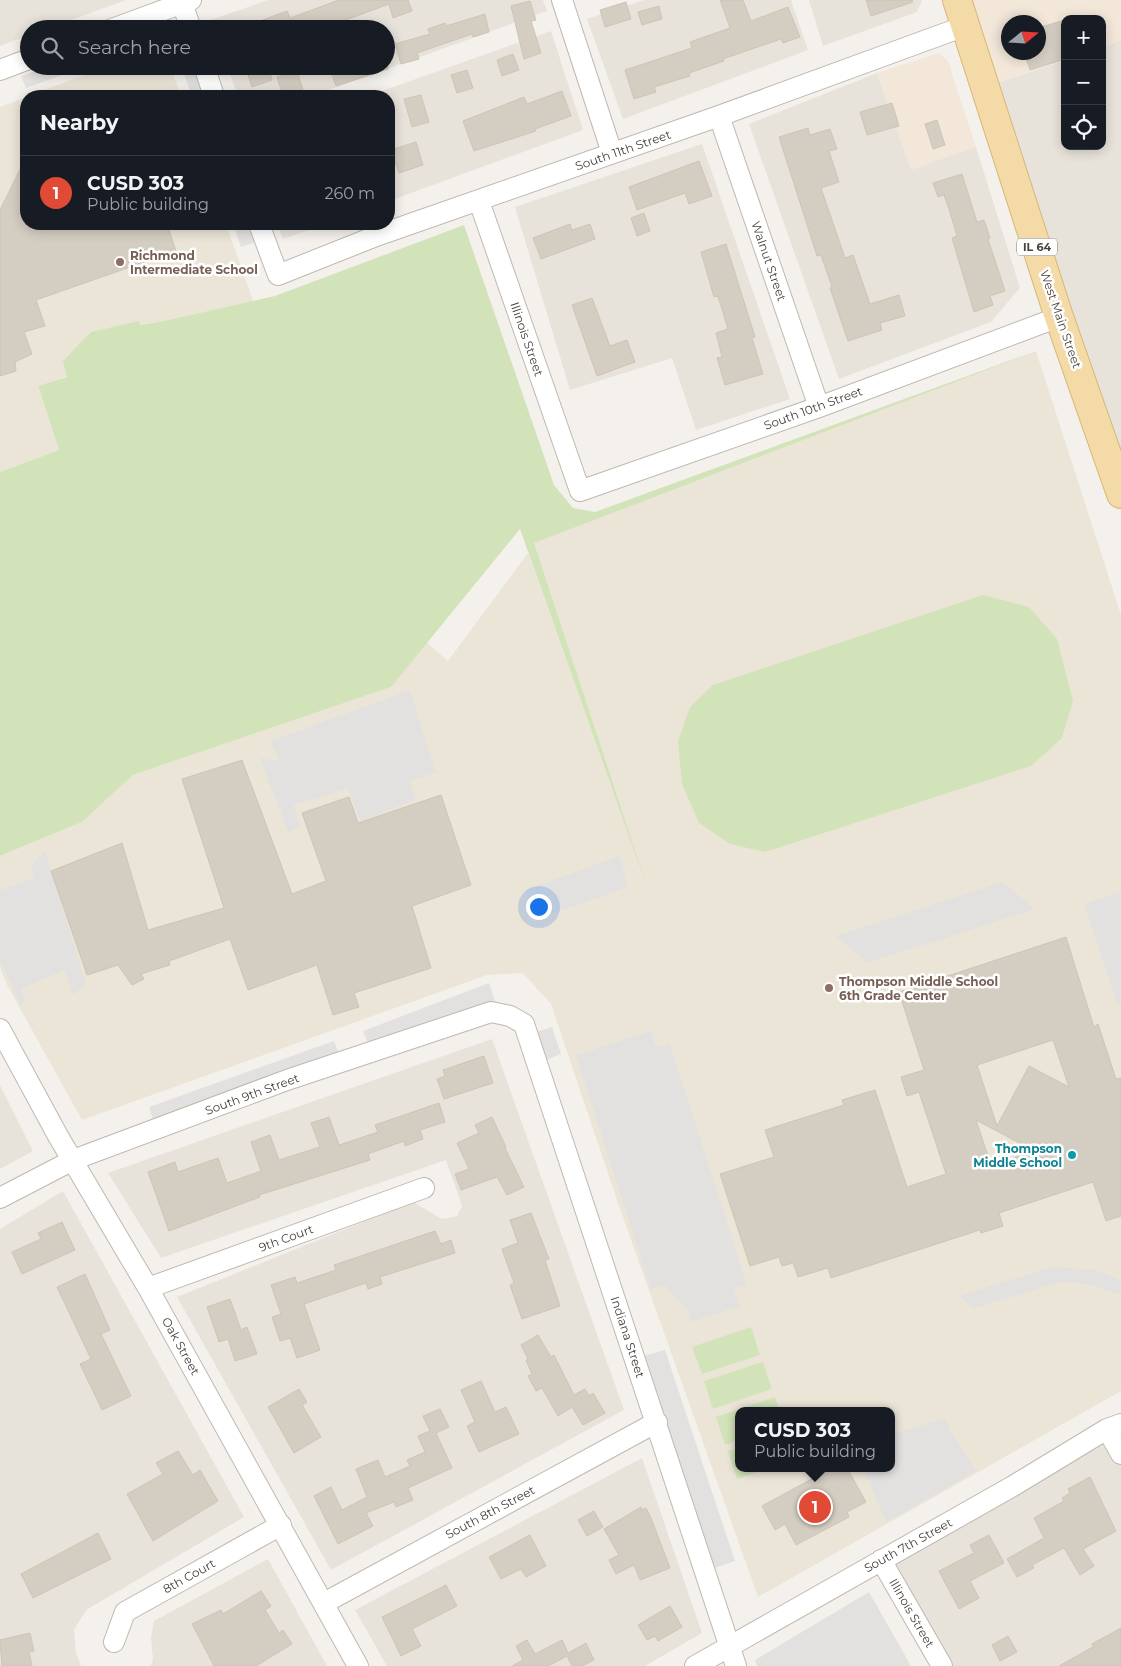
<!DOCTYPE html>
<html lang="en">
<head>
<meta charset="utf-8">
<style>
  :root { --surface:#171b24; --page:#242831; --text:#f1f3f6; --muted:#9ea1a6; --line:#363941; --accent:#e14a35 }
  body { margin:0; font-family:Montserrat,sans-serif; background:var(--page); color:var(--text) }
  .controls { position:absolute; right:15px; top:15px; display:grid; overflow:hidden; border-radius:10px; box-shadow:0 2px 12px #0003 }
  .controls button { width:45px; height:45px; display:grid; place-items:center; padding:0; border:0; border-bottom:1px solid var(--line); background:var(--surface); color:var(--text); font:25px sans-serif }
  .compass { position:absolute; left:1001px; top:15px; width:45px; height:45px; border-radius:50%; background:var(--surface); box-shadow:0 2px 12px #0003; rotate:72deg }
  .you { position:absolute; left:538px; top:906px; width:18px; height:18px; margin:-12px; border:4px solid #fff; border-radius:50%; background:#1a73e8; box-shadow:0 0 0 8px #1a73e833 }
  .badge { display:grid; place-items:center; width:32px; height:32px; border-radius:50%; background:var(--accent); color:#fff; font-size:16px; font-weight:700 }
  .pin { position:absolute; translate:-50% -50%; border:2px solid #fff; box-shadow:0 1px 5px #0006 }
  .popup { position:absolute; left:735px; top:1407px; width:160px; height:65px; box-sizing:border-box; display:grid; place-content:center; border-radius:10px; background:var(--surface); filter:drop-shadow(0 1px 4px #0005); font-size:16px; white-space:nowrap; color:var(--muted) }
  .popup b { font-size:19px; color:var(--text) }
  .popup::after { content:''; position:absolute; left:50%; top:100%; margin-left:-10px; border:10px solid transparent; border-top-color:var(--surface) }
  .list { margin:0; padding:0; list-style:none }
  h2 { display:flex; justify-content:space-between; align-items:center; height:65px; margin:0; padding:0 20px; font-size:21px }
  h2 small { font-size:16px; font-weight:400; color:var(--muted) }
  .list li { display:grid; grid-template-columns:32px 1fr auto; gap:15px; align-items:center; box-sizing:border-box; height:75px; padding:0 20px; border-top:1px solid var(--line) }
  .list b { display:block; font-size:19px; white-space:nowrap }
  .list p { margin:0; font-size:16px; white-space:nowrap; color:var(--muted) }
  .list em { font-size:16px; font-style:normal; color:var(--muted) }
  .icon { flex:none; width:28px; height:28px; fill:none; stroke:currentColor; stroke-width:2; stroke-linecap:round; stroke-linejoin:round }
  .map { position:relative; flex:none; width:1121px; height:1666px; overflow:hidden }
  .search { position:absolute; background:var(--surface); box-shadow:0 2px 12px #0003; left:20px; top:20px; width:375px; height:55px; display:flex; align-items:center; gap:12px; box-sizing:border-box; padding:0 18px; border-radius:28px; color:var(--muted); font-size:19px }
  .panel { position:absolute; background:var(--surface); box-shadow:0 2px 12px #0003; left:20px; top:90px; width:375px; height:140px; border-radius:20px }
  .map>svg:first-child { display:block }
  .residential { fill:#e7e3da }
  .commercial { fill:#f3e7da; fill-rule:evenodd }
  .education { fill:#ebe5d7; fill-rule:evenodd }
  .green { fill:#d2e3b9 }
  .parking { fill:#e3e1df }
  .building { fill:#d4cdc2; stroke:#cec4b6; fill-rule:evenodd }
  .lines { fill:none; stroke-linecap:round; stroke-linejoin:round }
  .street-casing { stroke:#beb8af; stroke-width:22 }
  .primary-casing { stroke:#d7b777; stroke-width:30 }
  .street { stroke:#fff; stroke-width:20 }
  .primary { stroke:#f3daa6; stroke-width:28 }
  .education-dot { fill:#8d6e63; stroke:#fff; stroke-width:2 }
  .culture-dot { fill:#0f9aa8; stroke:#fff; stroke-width:2 }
  .labels { text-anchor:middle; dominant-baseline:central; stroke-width:5; stroke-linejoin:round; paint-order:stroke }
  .shield { fill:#fff; stroke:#7e7b75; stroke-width:1 }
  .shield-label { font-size:11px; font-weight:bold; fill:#47423a }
  .street-label { font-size:12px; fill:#47423a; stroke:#fff }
  .education-label { font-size:12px; font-weight:bold; fill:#785e54; stroke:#fff; text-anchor:start }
  .culture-label { font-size:12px; font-weight:bold; fill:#0d838f; stroke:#fff; text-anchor:end }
</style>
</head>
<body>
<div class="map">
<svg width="1121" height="1666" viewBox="0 0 1121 1666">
  <rect width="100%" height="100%" fill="#f4f1ec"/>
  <path class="residential" d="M0,0h126l-79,29h-18v6l-29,11z
    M268,0h275l4,11 -235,85h-74l-11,-30h159v-37h-172l-3,-9z
    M644,0h147l17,50 -185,69 -36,-100z
    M809,0h113l-5,12 -94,34z
    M551,31l32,99 -194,71v-105h-21z
    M1121,40v442l-132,-396 76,-26v86h37v-99z
    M877,73l34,96 65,-22 44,141 -29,34 -152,57 -90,-255z
    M702,144l88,255 -94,31 -24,-72 -102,32 -55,-183z
    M277,224h49l-43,15z
    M492,1039l132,371 -293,160 -154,-273 236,-95 29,17 15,-3 5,-10 -16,-46 -285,98 -53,-85z
    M0,1085l33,66 -33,18z
    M63,1191l181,326 -158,93 -12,20 2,23 5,13h-81v-437z
    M1121,1427v239h-174l-60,-104z
    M642,1458l60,175 -57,33h-258l-32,-56z
    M268,1559l59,107h-177l3,-6 -2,-22 3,-17z"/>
  <path class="commercial" d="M961,0h160v40l-19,7v-28h-37v41l-76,26zM1008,22h30v30h-30z
    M939,53l9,8 28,86 -65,23 -34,-97z"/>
  <path class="education" d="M109,66h61l11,30h-153z
    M26,97v127h200l27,77 -94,21 -68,10 -24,44 -29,11 21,63 -59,22v-365z
    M1036,351l85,264v776l-363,206 -139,-391 -68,-202 -28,-31 -36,2 -405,145 -76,-137 -6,-16v-111l82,-34 51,-47 258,-88 35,-45 22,19 80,-108 108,302 -103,-312zM739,1411h152v57h-152z"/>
  <path class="green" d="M464,225l90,260 19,23 22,4 441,-161 -502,192 113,344 -127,-358 -129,158 -258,88 -51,47 -82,34v-384l59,-22 -21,-64 29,-9 -4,-16 28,-29 48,-11 1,4 19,-3 116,-26z
    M983,595l46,12 28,32 16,62 -11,37 -31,28 -266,86 -35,-8 -31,-21 -17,-39 -4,-43 12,-34 23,-22z
    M751,1327l9,28 -58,19 -10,-27z
    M763,1362l9,27 -59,20 -9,-28z
    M775,1397l5,14h-41v29l-14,5 -9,-28z
    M739,1448v20h30l-32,11 -9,-28z"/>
  <path class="parking" d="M49,66h38l-61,22 -5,-12z
    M181,66h16l10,30h-15z
    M233,224h26l6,15 -24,8z
    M410,690l26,83 -27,8 7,19 -56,21 -12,-33 -54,17 7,22 -13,5 -28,-74 19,3 -8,-20z
    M45,851l41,133 -13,11 -9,-25 -43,19 5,11 -5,6 -21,-46v-70l35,-12 -4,-12z
    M619,856l9,31 -93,33 -9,-30z
    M1003,882l32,27 -168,54 -31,-27z
    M1121,891v111l-4,2 -33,-100z
    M489,983l10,30 -128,39 -8,-21z
    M552,1027l9,27 -15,6 -10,-28z
    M651,1031l5,17 14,-4 77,241 -13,4 6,17 -49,16 -4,-13 -23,-24 -13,4 -75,-234z
    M334,1041l8,21 -186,67 -7,-22z
    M1051,1267l45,3 25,10v15l-30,-10 -22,-3h-10l-86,27 -13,-13z
    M665,1350l70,211 -29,10 -70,-213z
    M946,1418l4,13 26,40 -90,51 -23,-54h28v-33z
    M869,1592l42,74h-154l-2,-6z"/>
  <path class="building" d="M339,0h69l4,11 -19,7 -4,-14 -54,20 2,5h-93v-2l43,-16 3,7z
    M720,0h23l8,21 37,-14 12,30 -17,6 -2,-4 -58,20 1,2 -35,12 1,3 -36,11 2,5 -22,7 -9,-29 67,-22 -2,-6 40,-14z
    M866,0h46l1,2 -42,14z
    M530,1l6,19 -5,1 10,32 -17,6 -13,-53z
    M626,2l5,17 -26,8 -5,-17z
    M659,6l3,13 -20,6 -4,-13z
    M485,14l4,18 -16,5 -1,-3 -55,19 2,6 -18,5 -6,-20 35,-10 -2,-5 17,-6 1,3z
    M1065,20v39l-35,11 -6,-18h14v-24z
    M513,54l6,16 -17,6 -5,-16z
    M245,66h23l4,14 -20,7z
    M329,66h59v3l-52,17z
    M467,70l6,18 -16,5 -6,-18z
    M297,71l6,19 -20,6 -6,-19z
    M562,91l9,25 -36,13 1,2 -62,20 -11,-30 61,-24 3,7z
    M421,95l8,27 -17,5 -8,-28z
    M892,103l7,23 -32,9 -7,-23z
    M937,120l8,25 -12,4 -8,-25z
    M808,128l2,7 20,-6 7,20 -8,2 10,31 -18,6 24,70 8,-3 17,49 29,-9 6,21 -25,7 2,7 -34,11 -18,-53 2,-1 -11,-32 -4,1 -38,-119z
    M416,142l7,23 -24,8 -8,-23z
    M26,157v67h141l9,27 -140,49 9,26 -21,6 8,22 -17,8 1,9 -16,5v-166z
    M699,161l13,35 -23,8 -4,-11 -48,17 -8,-23z
    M962,174l15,48 7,-2 6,18 -2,1 17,52 -15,5 3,9 -19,7 -22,-74 5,-2 -8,-27 -5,-14 -6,2 -5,-14z
    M644,213l6,18 -13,5 -6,-18z
    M570,224l2,6 18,-6 5,15 -54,20 -8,-21z
    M726,244l29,93 -3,1 11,36 -38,11 -8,-27 5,-1 -6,-24 12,-4 -10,-33 -4,1 -13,-45z
    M592,298l18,48 17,-6 8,22 -38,14 -25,-71z
    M242,760l50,134 34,-13 -24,-68 47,-16 9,26 83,-28 30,90 -59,21 19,62 -77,25 5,14 -26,8 -16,-50 -69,25 -18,-51 -61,22 1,4 -29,9 3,5 -12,6 -14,-20 -31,10 -36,-104 71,-28 26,87 76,-22 -42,-129z
    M1066,937l28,90 4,-3 18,55 5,-1v138l-15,5 -13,-39 -94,31 4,13 -22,7 -1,-3 -149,48 -3,-10 -30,9 -5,-14 -11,3 -3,-9 -29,9 -30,-92 54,-17 -9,-27 79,-25 -2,-5 33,-10 32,97 39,-13 -27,-82 -12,4 -6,-19 23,-7 -25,-78zM1053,1040l16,47 -40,-21 -32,60 -20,-61zM976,1120l19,10 39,21 -43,14z
    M484,1056l9,27 -49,16 -7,-20 8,-3 -2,-6z
    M439,1103l6,19 -25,8 3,9 -18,7 -1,-5 -36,13 2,6 -111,35 1,2 -91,34 -21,-59 27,-10 3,10 40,-14 9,25 34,-12 -10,-29 19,-7 9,25 41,-13 -9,-24 18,-6 10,28 39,-13 -3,-7z
    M492,1117l14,30 -1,1 19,39 -17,8 -10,-18 -36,13 -6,-16 14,-5 -12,-26 22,-10 -4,-8z
    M531,1213l18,46 -4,1 15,46 -38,13 -12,-34 4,-2 -12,-34 16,-6 -8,-23z
    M62,1222l13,28 -53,24 -10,-22 29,-13 -3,-6z
    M435,1231l6,13 10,-4 4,13 -75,24 2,7 -14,5 -2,-6 -62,21 16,46 -23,8 -7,-20 -10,3 -8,-24 9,-3 -10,-29 24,-8 2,6 39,-13 -2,-5z
    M85,1274l25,56 -9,4 30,62 -29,14 -22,-46 11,-5 -34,-72z
    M230,1299l11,31 6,-3 10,27 -22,7 -7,-22 -9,3 -12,-35z
    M538,1335l13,22 3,-2 20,40 11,-6 4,7 4,-3 12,20 -22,12 -11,-18 -14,9 -16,-28 -6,3 -8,-15 4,-2 -6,-14 2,-1 -7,-14z
    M481,1381l14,31 11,-5 13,27 -40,18 -12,-26 8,-4 -14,-32z
    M299,1389l8,13 -5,3 19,32 -27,16 -26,-46z
    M440,1409l9,18 -13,6 16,35 -44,20 5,12 -17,7 -2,-5 -28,11 7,13 -35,18 -24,-48 17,-9 11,23 25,-13 -11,-28 22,-9 7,17 25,-11 -3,-6 18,-8 -7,-16 12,-5 -7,-15z
    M178,1451l15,24 7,-5 18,31 -65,40 -26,-47 36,-20 -7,-11z
    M832,1468h15l19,34 -19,10 2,5 -53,28 -11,-21 -10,6 -13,-24z
    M1090,1477l26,54 -33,18 11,17 -14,9 -16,-27 -32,17 2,3 -17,9 -10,-18 37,-21 -10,-20 30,-17 -2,-3 8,-5 -2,-4z
    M641,1507l1,3 4,-2 5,10 19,50 -30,12 -6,-15 -18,9 -7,-14 10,-5 -15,-26z
    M594,1511l9,16 -16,9 -9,-16z
    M98,1533l13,26 -78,39 -12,-24z
    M530,1535l16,31 -20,11 -5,-8 -20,10 -12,-22z
    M989,1535l15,28 -34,18 9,17 -20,11 -20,-38 35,-18 -4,-8z
    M446,1585l11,21 -45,23 9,17 -20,10 -19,-39z
    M261,1591l10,15 -6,4 14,23 4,-3 9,14 -36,22h-42l-22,-42 29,-14 2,4z
    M670,1606l12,21 -24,14 -3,-5 -8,4 -9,-15z
    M1121,1628v38h-62l34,-19 -1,-3z
    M30,1633l4,18 -5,1 3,14h-30l-2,-26z
    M1008,1636l9,16 -17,9 -8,-16z
    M527,1640l8,14 27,-14 6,13 18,-10 8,17 -12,6h-10l-5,-10 -19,10h-36l11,-6 -7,-14z"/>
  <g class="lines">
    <defs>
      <path id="street" d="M181,0l10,29
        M562,0l50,153
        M112,29l79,-29
        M204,66l10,30
        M0,70l29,-11
        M719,116l100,291
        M479,201l101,290 239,-84 240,-90
        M259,224l19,51 98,-39 343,-120 246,-90
        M0,1029l58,107 90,152 210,378
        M0,1198l73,-38 214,-80 204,-68 19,4 14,8 212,642
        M148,1288l276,-100
        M1107,1429l14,25
        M881,1560l61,106
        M324,1603l333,-181
        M114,1642l11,-30 156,-87
        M695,1666l318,-180 94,-57 14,-5"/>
      <path id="primary" d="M957,0l102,317 62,177"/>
    </defs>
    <use href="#street" class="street-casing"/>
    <use href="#primary" class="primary-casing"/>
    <use href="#street" class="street"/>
    <use href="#primary" class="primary"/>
  </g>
  <g class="education-dot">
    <circle cx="120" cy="262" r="5"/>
    <circle cx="829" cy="988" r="5"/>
  </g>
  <circle class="culture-dot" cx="1072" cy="1155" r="5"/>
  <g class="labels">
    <rect class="shield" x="1017" y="238.5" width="40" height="17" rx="4"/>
    <g class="shield-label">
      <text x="1037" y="247">IL 64</text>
    </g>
    <g class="street-label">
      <text transform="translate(623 150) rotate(-19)">South 11th Street</text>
      <text transform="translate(769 261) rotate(71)">Walnut Street</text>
      <text transform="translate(1061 319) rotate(71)">West Main Street</text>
      <text transform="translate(527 339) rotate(71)">Illinois Street</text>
      <text transform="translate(813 408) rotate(-20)">South 10th Street</text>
      <text transform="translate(252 1094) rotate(-20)">South 9th Street</text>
      <text transform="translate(286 1238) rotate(-20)">9th Court</text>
      <text transform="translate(628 1337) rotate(72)">Indiana Street</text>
      <text transform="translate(181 1346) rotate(61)">Oak Street</text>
      <text transform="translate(490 1512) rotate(-28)">South 8th Street</text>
      <text transform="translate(908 1545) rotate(-29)">South 7th Street</text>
      <text transform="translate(189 1576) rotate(-29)">8th Court</text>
      <text transform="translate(912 1613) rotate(60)">Illinois Street</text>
    </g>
    <g class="education-label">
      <text x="130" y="255">Richmond<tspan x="130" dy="14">Intermediate School</tspan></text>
      <text x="839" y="981">Thompson Middle School<tspan x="839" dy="14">6th Grade Center</tspan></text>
    </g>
    <g class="culture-label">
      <text x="1062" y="1148">Thompson<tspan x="1062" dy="14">Middle School</tspan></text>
    </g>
  </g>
</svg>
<div class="controls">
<button>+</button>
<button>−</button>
<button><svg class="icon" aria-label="locate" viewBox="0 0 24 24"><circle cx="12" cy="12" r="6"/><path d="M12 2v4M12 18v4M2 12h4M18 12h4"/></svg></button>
</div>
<svg class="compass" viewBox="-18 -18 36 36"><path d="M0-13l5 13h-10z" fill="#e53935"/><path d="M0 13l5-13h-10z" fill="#9ea1a6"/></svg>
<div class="you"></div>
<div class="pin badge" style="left:815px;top:1507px">1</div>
<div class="popup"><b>CUSD 303</b>Public building</div>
<div class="search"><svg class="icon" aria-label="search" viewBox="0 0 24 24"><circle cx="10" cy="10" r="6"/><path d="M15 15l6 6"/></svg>Search here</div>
<section class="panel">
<h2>Nearby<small></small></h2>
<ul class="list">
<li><span class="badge">1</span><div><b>CUSD 303</b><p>Public building</p></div><em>260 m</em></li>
</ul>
</section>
</div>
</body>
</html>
